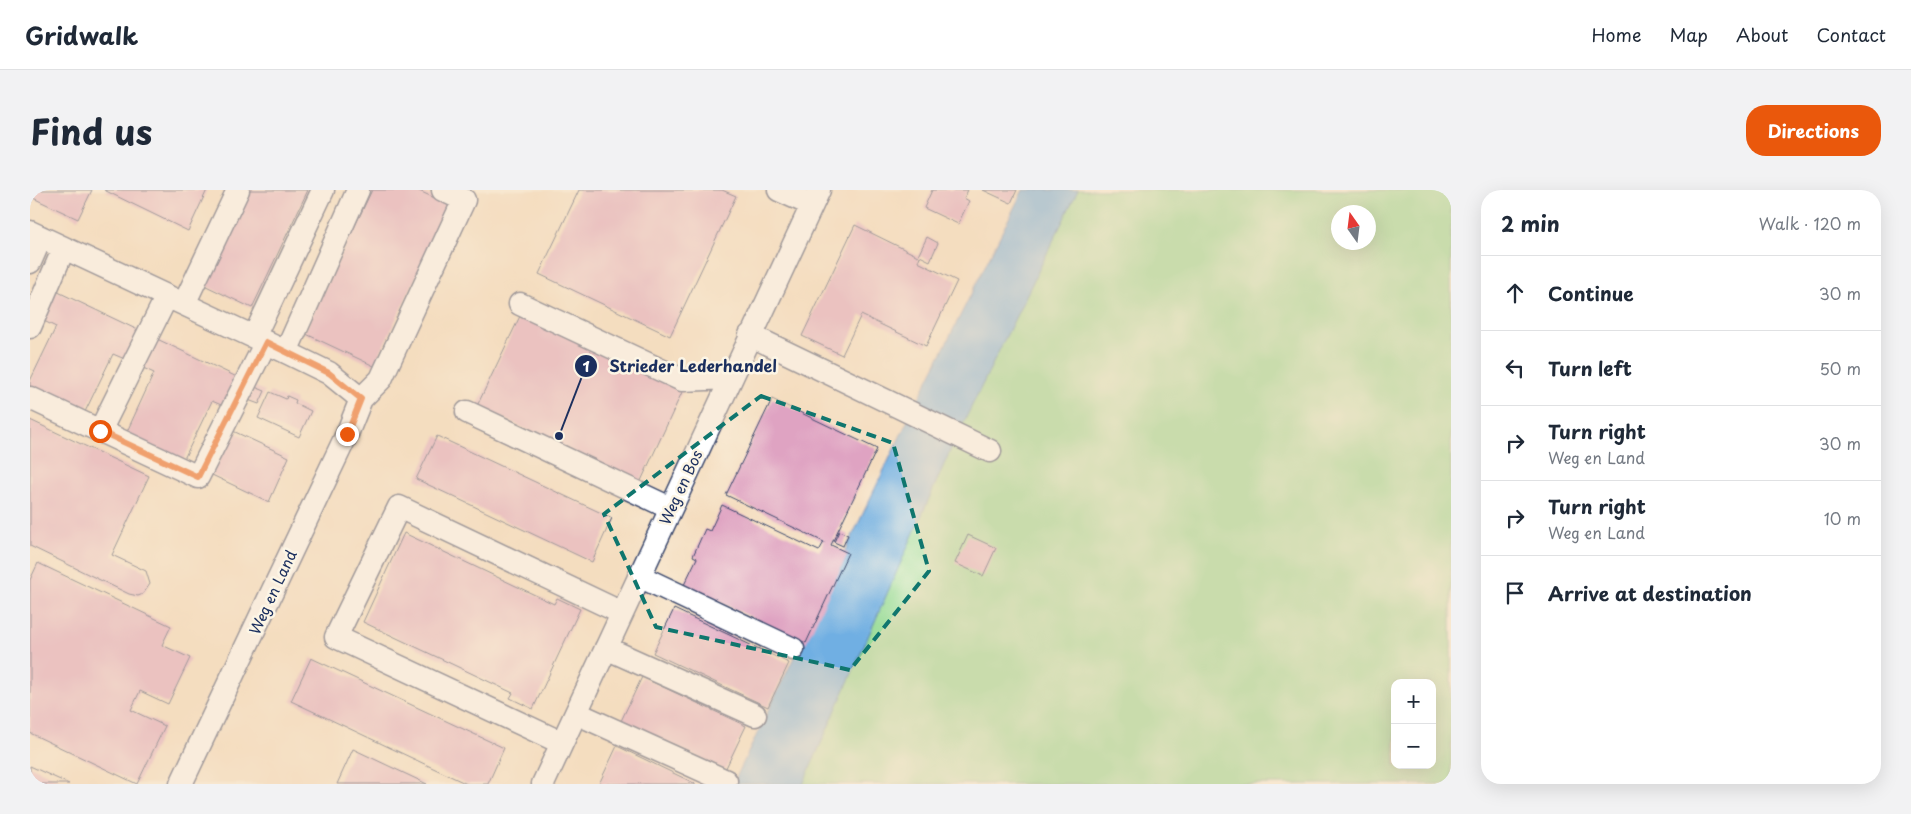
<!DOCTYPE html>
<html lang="en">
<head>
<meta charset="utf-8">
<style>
  :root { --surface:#fff; --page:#f2f2f3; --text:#1f2937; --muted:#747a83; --line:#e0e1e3; --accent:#ea580c }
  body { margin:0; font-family:"Playpen Sans",sans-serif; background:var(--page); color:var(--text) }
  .controls { position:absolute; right:15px; bottom:15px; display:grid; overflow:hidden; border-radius:10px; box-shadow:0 5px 20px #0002 }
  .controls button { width:45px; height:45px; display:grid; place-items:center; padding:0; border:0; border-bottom:1px solid var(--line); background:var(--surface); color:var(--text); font:25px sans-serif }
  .compass { position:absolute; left:1301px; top:15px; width:45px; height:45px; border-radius:50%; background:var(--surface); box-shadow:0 5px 20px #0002; rotate:346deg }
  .stop { position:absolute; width:15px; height:15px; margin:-11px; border:4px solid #ea580c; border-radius:50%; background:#fff }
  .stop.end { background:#ea580c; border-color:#fff; box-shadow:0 1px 5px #0008 }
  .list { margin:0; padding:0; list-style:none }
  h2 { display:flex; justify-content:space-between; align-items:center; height:65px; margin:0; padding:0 20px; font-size:21px }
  h2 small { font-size:16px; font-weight:400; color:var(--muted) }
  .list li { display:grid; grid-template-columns:32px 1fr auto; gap:15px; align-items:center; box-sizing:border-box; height:75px; padding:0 20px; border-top:1px solid var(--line) }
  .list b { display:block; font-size:19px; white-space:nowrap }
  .list p { margin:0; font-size:16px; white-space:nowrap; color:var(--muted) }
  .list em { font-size:16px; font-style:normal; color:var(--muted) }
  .icon { flex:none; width:28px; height:28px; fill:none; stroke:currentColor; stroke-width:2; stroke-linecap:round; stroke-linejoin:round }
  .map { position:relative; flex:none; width:1421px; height:594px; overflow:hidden; border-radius:20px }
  header { display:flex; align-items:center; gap:30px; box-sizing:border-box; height:70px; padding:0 25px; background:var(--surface); border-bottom:1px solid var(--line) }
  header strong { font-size:24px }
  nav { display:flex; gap:28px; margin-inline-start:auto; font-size:18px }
  .intro { display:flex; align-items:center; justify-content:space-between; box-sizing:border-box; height:120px; padding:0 30px }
  h1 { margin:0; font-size:35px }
  .button { padding:12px 22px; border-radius:20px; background:var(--accent); color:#fff; font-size:18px; font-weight:700 }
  main { display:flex; gap:30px; padding:0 30px }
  aside { flex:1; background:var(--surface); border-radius:20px; box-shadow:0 5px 20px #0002 }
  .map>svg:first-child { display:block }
  .green { fill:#94db95; stroke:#58857a; fill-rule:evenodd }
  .water { fill:#70afe3; stroke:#466fa0 }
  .building { fill:#dfa3c2 }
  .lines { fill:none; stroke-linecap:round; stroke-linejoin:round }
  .minor-casing { stroke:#3c496d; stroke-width:25 }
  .minor { stroke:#fff; stroke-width:22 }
  .route { stroke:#ea580c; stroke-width:6 }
  .marked { fill:none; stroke:#0f766e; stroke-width:4; stroke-dasharray:10 6; stroke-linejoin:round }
  .labels { text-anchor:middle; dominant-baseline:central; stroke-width:5; stroke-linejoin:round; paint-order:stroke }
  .street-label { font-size:15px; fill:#1b2f5e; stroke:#fcf5e5 }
  .leader { fill:none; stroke:#1b2f5e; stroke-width:2 }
  .callout-dot { fill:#1b2f5e; stroke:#fcf5e5; stroke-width:2 }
  .mark-label { font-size:15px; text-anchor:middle; font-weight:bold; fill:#fff }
  .callout-label { font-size:16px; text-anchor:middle; font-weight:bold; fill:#1b2f5e; stroke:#fcf5e5; stroke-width:5; stroke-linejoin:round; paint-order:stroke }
</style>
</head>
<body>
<header>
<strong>Gridwalk</strong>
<nav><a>Home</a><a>Map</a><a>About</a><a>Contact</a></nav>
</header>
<div class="intro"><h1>Find us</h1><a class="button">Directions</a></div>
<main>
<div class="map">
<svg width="1421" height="594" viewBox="0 0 1421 594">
  <rect width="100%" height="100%" fill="#fcf5e5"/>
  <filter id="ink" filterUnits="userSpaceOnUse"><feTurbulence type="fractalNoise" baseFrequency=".02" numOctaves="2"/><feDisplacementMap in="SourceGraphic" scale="10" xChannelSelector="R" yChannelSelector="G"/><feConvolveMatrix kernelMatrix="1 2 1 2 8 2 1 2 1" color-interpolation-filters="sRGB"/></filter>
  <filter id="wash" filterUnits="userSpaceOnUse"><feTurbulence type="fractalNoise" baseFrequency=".0096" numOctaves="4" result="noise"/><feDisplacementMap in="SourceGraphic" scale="20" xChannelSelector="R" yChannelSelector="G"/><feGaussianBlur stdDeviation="1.12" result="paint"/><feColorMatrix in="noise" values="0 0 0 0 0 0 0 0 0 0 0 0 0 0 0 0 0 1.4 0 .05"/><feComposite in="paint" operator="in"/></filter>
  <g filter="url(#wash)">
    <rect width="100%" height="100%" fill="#f4ddbf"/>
    <path class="green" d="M1048,0h373v594h-648l150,-340zM1308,22h30v30h-30zM1365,493h37v82h-37z"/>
    <path class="water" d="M993,0h55l-125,254 -150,340h-70l174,-362z"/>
    <g id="blocks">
      <path class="building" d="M0,0h62l-14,29 -45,-21 -3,6z
        M74,0h103l-19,41z
        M219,0h59l-56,118 -48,-23z
        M342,0h45l33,15 -76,161 -70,-33z
        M549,0h143l14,6 -66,140 -131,-62z
        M902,0h36l-4,8 5,3 -11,23 -34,-16z
        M953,0h34l-6,13z
        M825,35l63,31 9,-19 11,6 -8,18 -10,-5 -2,6 39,19 -31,65 -65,-31 -19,40 -40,-19z
        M26,101l84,40 -13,29 -14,-6 -30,62 -53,-25v-10l26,-54 -14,-7z
        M491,124l162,76 -43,93 -163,-77z
        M125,148l84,40 -13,29 -14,-6 -30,62 -57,-27 29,-63 -13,-6z
        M225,197l10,4 -6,13 -11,-4z
        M240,202l16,7 1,-3 9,4 -1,3 16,8 -12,26 -41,-19z
        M742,209l105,50 -46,96 17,8 -42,90 -122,-58 13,-27 -4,-2 12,-27 5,2 12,-26 97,46 5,-9 -98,-47z
        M0,230l119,56 -37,79 34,16 4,13 -7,10 -5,2 -9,-2 -99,-48z
        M203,241l56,26 -20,45 -57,-27z
        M407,246l175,82 -20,44 -176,-83z
        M809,341l9,4 -5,11 -9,-4z
        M374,343l150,71 3,-6 23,11 -47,100 -23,-11 3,-5 -150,-71z
        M938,345l28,13 -13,28 -28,-13z
        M8,373l133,63 -9,19 28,13 -22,46 -28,-13 -9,19 34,16 -28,58 -107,-51v-153z
        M644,419l115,54 -21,44 -115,-54z
        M281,468l193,90 -16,36h-21l-176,-83z
        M612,487l104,49 -21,44 -104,-49z
        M587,556l79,38h-97z
        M323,559l74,35h-90z
        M0,576l39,18h-39z"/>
    </g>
  </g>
  <g filter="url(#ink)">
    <use href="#blocks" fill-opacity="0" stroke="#3c496d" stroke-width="1"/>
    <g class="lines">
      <defs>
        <path id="minor" d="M749,0l33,15
          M0,42l256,120 43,21 32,26 -14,35 -166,350
          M0,72l11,-25
          M154,114l54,-114
          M490,114l162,76 48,-2
          M0,137l34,-79
          M720,145l240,116
          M224,147l69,-147
          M256,162l72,-162
          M0,208l168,79 68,-135
          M331,209l20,-20 83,-179 -21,-10
          M437,222l203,96
          M70,241l67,-135
          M609,386l154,73
          M576,458l149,67
          M546,523l150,68
          M532,553l-226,-106 63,-130 223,106
          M513,594l276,-594"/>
      </defs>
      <use href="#minor" class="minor-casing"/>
      <use href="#minor" class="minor"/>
    </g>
  </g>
  <g class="lines" filter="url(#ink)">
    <path class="route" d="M70,241l98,46 68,-135 63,31 32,26 -14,35"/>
  </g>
  <path d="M0 0H1421V594H0ZM731,206l132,47 36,128 -79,99 -194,-43 -52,-113z" fill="#f4ddbf" fill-opacity=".55" fill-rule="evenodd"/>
  <path class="marked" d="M731,206l132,47 36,128 -79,99 -194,-43 -52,-113z"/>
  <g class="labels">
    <g class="street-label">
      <text transform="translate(650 297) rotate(-65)">Weg en Bos</text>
      <text transform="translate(242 402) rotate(-65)">Weg en Land</text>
    </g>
  </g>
  <path class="leader" d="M529 246L556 176"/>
  <g class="callout-dot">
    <circle cx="529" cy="246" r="5"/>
    <circle cx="556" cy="176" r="12"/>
  </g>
  <g class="mark-label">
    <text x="556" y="182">1</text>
  </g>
  <g class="callout-label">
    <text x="663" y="182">Strieder Lederhandel</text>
  </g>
</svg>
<div class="controls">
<button>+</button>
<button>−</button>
</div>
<svg class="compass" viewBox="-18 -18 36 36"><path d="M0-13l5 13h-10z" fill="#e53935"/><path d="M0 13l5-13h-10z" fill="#747a83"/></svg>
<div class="stop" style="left:70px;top:241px"></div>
<div class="stop end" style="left:317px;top:244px"></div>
</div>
<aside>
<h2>2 min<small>Walk · 120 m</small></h2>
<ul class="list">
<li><svg class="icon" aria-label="ahead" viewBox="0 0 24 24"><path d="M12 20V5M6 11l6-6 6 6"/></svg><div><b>Continue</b></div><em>30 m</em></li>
<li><svg class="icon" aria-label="left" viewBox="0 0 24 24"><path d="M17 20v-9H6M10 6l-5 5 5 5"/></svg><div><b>Turn left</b></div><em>50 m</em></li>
<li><svg class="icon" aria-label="right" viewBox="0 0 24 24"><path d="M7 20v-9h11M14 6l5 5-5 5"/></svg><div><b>Turn right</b><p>Weg en Land</p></div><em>30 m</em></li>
<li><svg class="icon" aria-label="right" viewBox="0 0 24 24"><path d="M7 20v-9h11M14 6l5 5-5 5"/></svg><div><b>Turn right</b><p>Weg en Land</p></div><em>10 m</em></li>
<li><svg class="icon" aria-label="arrive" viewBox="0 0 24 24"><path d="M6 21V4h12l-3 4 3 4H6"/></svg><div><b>Arrive at destination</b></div></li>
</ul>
</aside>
</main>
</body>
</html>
